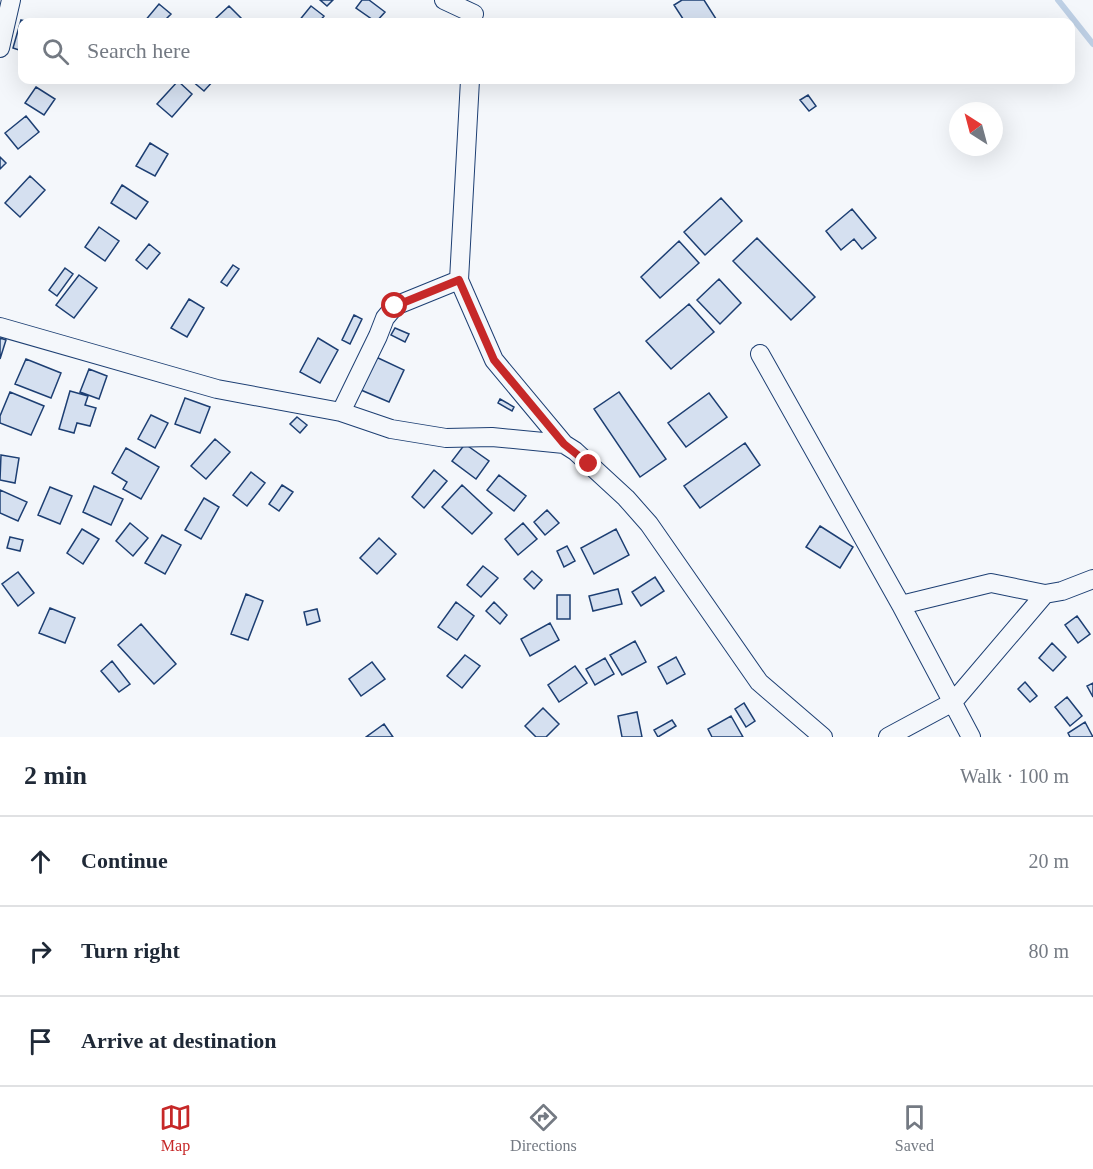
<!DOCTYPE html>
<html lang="en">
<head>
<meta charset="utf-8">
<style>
  :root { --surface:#fff; --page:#f6f6f7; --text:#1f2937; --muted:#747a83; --line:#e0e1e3; --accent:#c62828 }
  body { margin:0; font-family:Georgia,serif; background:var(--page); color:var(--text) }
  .compass { position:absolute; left:949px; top:102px; width:54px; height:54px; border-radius:50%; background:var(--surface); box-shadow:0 6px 24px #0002; rotate:324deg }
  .stop { position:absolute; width:18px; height:18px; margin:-14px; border:4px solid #c62828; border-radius:50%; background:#fff }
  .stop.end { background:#c62828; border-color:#fff; box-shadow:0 2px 6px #0008 }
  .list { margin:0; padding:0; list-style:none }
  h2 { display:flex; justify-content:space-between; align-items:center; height:78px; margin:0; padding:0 24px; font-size:26px }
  h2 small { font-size:20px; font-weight:400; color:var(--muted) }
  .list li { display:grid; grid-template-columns:39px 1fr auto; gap:18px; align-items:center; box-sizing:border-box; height:90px; padding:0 24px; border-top:2px solid var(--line) }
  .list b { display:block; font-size:22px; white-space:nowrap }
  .list em { font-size:20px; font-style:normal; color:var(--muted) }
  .icon { flex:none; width:33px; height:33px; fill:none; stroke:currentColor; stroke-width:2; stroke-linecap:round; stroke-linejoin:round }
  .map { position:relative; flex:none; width:1093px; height:737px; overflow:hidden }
  .search { position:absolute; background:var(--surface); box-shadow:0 6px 24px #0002; left:18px; right:18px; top:18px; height:66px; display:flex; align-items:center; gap:15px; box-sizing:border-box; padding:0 21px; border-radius:12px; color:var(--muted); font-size:22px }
  .sheet { height:348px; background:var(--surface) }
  nav { display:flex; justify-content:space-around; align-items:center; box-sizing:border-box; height:84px; border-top:2px solid var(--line); background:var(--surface); font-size:16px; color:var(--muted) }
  nav a { display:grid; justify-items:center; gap:3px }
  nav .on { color:var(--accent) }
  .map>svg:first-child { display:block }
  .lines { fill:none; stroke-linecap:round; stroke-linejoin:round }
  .stream { stroke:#bed0e5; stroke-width:6 }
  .building { fill:#d5e0f0; stroke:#1d3f73; stroke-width:1.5 }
  .minor-casing { stroke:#1d3f73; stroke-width:20 }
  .minor { stroke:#f4f7fb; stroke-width:18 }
  .route { stroke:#c62828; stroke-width:8 }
</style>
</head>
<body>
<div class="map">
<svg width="1093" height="737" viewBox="0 0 1093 737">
  <rect width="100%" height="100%" fill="#f4f7fb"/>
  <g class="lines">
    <path class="stream" d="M1058,0l35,44"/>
  </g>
  <path class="building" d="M320,0h13l-6,6z
    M362,0h7l16,12 -9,10 -20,-14z
    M682,0h22l14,22h-33l-11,-17z
    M159,4l12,10 -8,8h-19z
    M229,6l15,15 -1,1h-26l-3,-2z
    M311,6l13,10 -5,6h-21z
    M21,20l9,2h-8v29l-9,-3z
    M191,80h23l-10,11z
    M178,81l14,13 -20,23 -15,-13z
    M36,87l19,12 -11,16 -19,-12z
    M808,95l8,11 -7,5 -9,-11z
    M26,116l13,16 -21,17 -13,-16z
    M150,143l18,11 -13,22 -19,-10z
    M0,157l6,6 -6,6z
    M30,176l15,14 -25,27 -15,-14z
    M122,185l26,17 -12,17 -25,-16z
    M721,198l21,23 -37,34 -21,-23z
    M852,209l24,29 -14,11 -8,-10 -13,11 -15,-19z
    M99,227l20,14 -14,20 -20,-14z
    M757,238l58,59 -24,23 -58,-59z
    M679,241l20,22 -39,35 -19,-21z
    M149,244l11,9 -13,16 -11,-9z
    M233,265l6,4 -12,17 -6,-4z
    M65,268l8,6 -16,22 -8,-6z
    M79,275l18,13 -23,30 -18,-13z
    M719,279l22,24 -21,21 -23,-24z
    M189,299l15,9 -17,29 -16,-9z
    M689,304l25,28 -43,37 -25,-28z
    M354,315l8,4 -12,25 -8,-4z
    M395,328l14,6 -4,8 -14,-7z
    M0,338l6,2 -6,19z
    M318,338l20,12 -18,33 -20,-11z
    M376,357l28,13 -15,32 -28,-12z
    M26,359l35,14 -10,25 -36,-14z
    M89,369l18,7 -8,23 -19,-7z
    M70,391l18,5 -3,9 11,3 -6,18 -13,-3 -3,10 -15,-4z
    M10,392l34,14 -13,29 -31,-12v-7z
    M619,392l47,67 -26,18 -46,-68z
    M709,393l18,24 -41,30 -18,-24z
    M185,398l25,9 -10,26 -25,-9z
    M500,399l14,8 -2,4 -14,-8z
    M151,415l17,8 -13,25 -17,-9z
    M297,417l10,8 -7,8 -10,-9z
    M215,439l15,13 -24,27 -15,-13z
    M745,443l15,22 -60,43 -16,-22z
    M465,444l24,17 -13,18 -24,-18z
    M126,448l33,19 -18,32 -18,-10 4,-7 -15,-9z
    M1,455l18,3 -4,25 -15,-3z
    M434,470l13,11 -23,27 -12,-11z
    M251,472l14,11 -18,23 -14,-11z
    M499,475l27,21 -12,15 -27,-21z
    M282,485l11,7 -14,19 -10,-7z
    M462,485l30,28 -20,21 -30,-27z
    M94,486l29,13 -12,26 -28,-13z
    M50,487l22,9 -12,28 -22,-9z
    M0,490l27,12 -9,19 -18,-8z
    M204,498l15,9 -18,32 -16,-9z
    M547,510l12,13 -14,12 -11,-13z
    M130,523l18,15 -15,18 -17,-15z
    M523,523l14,16 -19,16 -13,-16z
    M820,526l33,21 -13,21 -34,-21z
    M82,529l17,10 -16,25 -16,-11z
    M616,529l13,26 -35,19 -13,-26z
    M162,535l19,10 -16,29 -20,-11z
    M10,537l13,3 -3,11 -13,-3z
    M379,538l17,16 -19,20 -17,-16z
    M567,546l8,15 -11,6 -7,-16z
    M483,566l15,12 -17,19 -14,-12z
    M532,571l10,9 -8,9 -10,-10z
    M18,572l16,21 -16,13 -16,-22z
    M655,577l9,14 -23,15 -9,-14z
    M618,589l4,15 -29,7 -4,-15z
    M246,594l17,7 -15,39 -17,-6z
    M557,595h13v24h-13z
    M456,602l18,14 -17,24 -19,-13z
    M494,602l13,13 -7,9 -14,-13z
    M50,608l25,10 -10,25 -26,-10z
    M317,609l3,12 -13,4 -3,-13z
    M1077,616l13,18 -12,9 -13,-18z
    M550,623l9,17 -29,16 -9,-17z
    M141,624l35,40 -22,20 -36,-39z
    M635,641l11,21 -24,13 -12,-20z
    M1052,643l14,14 -13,14 -14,-13z
    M465,655l15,11 -18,22 -15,-12z
    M676,657l9,17 -18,10 -9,-17z
    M605,658l9,16 -19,11 -9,-16z
    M112,661l18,23 -11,8 -18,-21z
    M372,662l13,17 -24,17 -12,-17z
    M575,666l12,17 -28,19 -11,-17z
    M1025,682l12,14 -7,6 -12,-13z
    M1093,683v14l-6,-11z
    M1067,697l15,19 -12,10 -15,-19z
    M744,703l11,18 -9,6 -11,-18z
    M543,708l16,16 -13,13h-10l-11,-11z
    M637,712l5,25h-20l-4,-21z
    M731,716l12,21h-31l-4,-8z
    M672,720l4,6 -18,11 -4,-7z
    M1085,722l8,15h-23l-2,-4z
    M384,724l9,13h-27z"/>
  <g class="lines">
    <defs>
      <path id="minor" d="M444,0l30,14
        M0,48l11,-48
        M470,80l-11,200 35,80 70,84
        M0,327l217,62 124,23 50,17 55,9 46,-1 72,7 11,7 51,47 23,26 110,158 64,55
        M760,354l141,251 70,132
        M341,412l37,-76 7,-18 10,-12 64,-26
        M901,605l90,-22 54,11 17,-3 31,-12
        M888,737l65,-35 92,-108"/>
    </defs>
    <use href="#minor" class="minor-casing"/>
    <use href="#minor" class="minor"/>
  </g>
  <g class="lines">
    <path class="route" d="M395,306l64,-26 35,80 70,84 25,20"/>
  </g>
</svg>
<svg class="compass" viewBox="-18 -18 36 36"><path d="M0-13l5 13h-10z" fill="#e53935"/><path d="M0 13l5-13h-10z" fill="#747a83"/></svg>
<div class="stop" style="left:395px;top:306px"></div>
<div class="stop end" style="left:589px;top:464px"></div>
<div class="search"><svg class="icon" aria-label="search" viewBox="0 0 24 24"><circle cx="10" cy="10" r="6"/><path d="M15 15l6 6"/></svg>Search here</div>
</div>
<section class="sheet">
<h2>2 min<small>Walk · 100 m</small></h2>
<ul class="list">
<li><svg class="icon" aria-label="ahead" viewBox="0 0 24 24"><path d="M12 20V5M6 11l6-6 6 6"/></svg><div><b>Continue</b></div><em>20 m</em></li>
<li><svg class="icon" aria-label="right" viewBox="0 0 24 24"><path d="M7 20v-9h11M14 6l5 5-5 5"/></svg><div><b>Turn right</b></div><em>80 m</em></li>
<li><svg class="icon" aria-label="arrive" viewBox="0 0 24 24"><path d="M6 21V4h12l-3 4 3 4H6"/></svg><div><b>Arrive at destination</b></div></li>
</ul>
</section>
<nav>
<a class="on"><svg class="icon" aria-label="map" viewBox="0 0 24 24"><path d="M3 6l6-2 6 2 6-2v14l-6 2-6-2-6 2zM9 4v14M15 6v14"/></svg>Map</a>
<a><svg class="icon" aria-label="directions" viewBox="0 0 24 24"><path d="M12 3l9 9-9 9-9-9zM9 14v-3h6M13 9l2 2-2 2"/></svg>Directions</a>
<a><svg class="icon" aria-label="saved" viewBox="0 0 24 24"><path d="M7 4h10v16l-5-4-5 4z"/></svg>Saved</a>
</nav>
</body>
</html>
